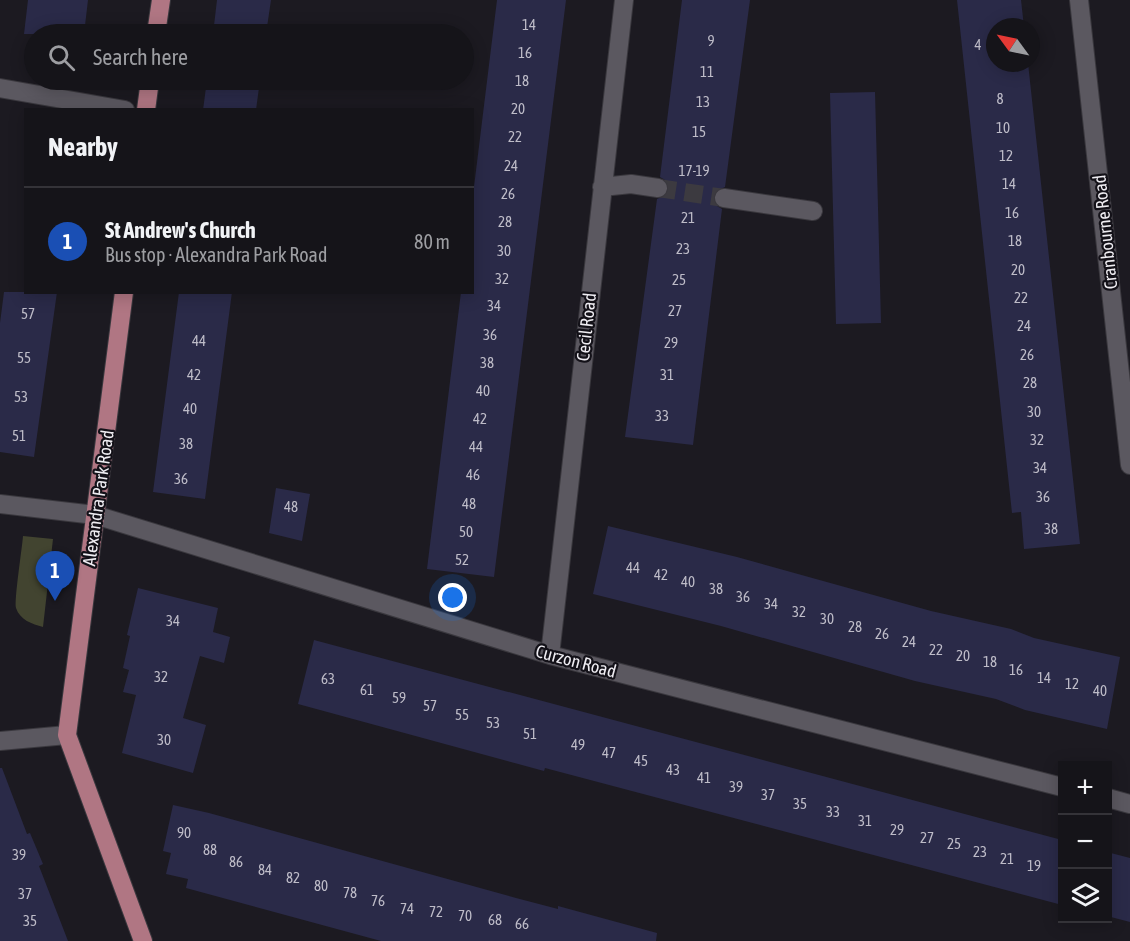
<!DOCTYPE html>
<html lang="en">
<head>
<meta charset="utf-8">
<style>
  :root { --surface:#151419; --page:#1e1d22; --text:#f1f3f6; --muted:#9d9ea2; --line:#343338; --accent:#0b8043 }
  body { margin:0; font-family:"Asap Condensed",sans-serif; background:var(--page); color:var(--text) }
  .controls { position:absolute; right:18px; bottom:18px; display:grid; overflow:hidden; border-radius:0px; box-shadow:0 3px 15px #0003 }
  .controls button { width:54px; height:54px; display:grid; place-items:center; padding:0; border:0; border-bottom:2px solid var(--line); background:var(--surface); color:var(--text); font:30px sans-serif }
  .compass { position:absolute; left:986px; top:18px; width:54px; height:54px; border-radius:50%; background:var(--surface); box-shadow:0 3px 15px #0003; rotate:303deg }
  .you { position:absolute; left:453px; top:598px; width:21px; height:21px; margin:-15px; border:4px solid #fff; border-radius:50%; background:#1a73e8; box-shadow:0 0 0 9px #1a73e833 }
  .badge { display:grid; place-items:center; width:39px; height:39px; border-radius:50%; background:var(--accent); color:#fff; font-size:20px; font-weight:700 }
  .pin { position:absolute; translate:-50% -50px; filter:drop-shadow(0 2px 3px #0008) }
  .pin::after { content:''; position:absolute; top:32px; width:21px; height:18px; background:inherit; clip-path:polygon(0 0,100% 0,50% 100%) }
  .list { margin:0; padding:0; list-style:none }
  h2 { display:flex; justify-content:space-between; align-items:center; height:78px; margin:0; padding:0 24px; font-size:26px }
  h2 small { font-size:20px; font-weight:400; color:var(--muted) }
  .list li { display:grid; grid-template-columns:39px 1fr auto; gap:18px; align-items:center; box-sizing:border-box; height:108px; padding:0 24px; border-top:2px solid var(--line) }
  .list b { display:block; font-size:22px; white-space:nowrap }
  .list p { margin:0; font-size:20px; white-space:nowrap; color:var(--muted) }
  .list em { font-size:20px; font-style:normal; color:var(--muted) }
  .icon { flex:none; width:33px; height:33px; fill:none; stroke:currentColor; stroke-width:2; stroke-linecap:round; stroke-linejoin:round }
  .map { position:relative; flex:none; width:1130px; height:941px; overflow:hidden }
  .search { position:absolute; background:var(--surface); box-shadow:0 3px 15px #0003; left:24px; top:24px; width:450px; height:66px; display:flex; align-items:center; gap:15px; box-sizing:border-box; padding:0 21px; border-radius:33px; color:var(--muted); font-size:22px }
  .panel { position:absolute; background:var(--surface); box-shadow:0 3px 15px #0003; left:24px; top:108px; width:450px; height:186px; border-radius:0px }
  .map>svg:first-child { display:block }
  .green { fill:#424430 }
  .building { fill:#2a2a48 }
  .lines { fill:none; stroke-linecap:round; stroke-linejoin:round }
  .minor-tunnel { stroke:#3c3a40; stroke-width:18; stroke-dasharray:18 9; stroke-linecap:butt }
  .minor-casing { stroke:#3a383e; stroke-width:20 }
  .major-casing { stroke:#3a383e; stroke-width:20 }
  .minor { stroke:#5b5860; stroke-width:18 }
  .major { stroke:#b07683; stroke-width:18 }
  .labels { text-anchor:middle; dominant-baseline:central; stroke-width:4.5; stroke-linejoin:round; paint-order:stroke }
  .number-label { font-size:15px; fill:#bebcc8 }
  .street-label { font-size:18px; fill:#efedf2; stroke:#131118 }
</style>
</head>
<body>
<div class="map">
<svg width="1130" height="941" viewBox="0 0 1130 941">
  <rect width="100%" height="100%" fill="#1c1a21"/>
  <path class="green" d="M23,536l30,3 -10,88c-11,-3 -23,-7 -27,-19 -2,-8 6,-59 7,-72z"/>
  <path class="building" d="M28,0h60l-4,34h-60z
    M217,0h54l-5,34h-53z
    M497,0h69l-72,577 -67,-8 34,-277h11v-89z
    M682,0h68l-25,187 -9,4 -3,6 4,9 5,3 -29,236 -68,-8 32,-238 9,-4 3,-6 -4,-9 -5,-3z
    M957,0h64l3,27h-29v36h33l52,481 -56,5 -3,-37 -9,1z
    M207,80h53l-4,30h-53z
    M875,92l6,231 -45,1 -6,-231z
    M4,292h53l-23,165 -34,-5v-129z
    M179,292h53l-27,207 -52,-7z
    M276,488l34,6 -8,47 -33,-8z
    M608,526l129,31 194,54 80,18 23,9 86,19 -13,72 -82,-19 -29,-11 -81,-18 -194,-55 -128,-32z
    M138,588l80,20 -5,24 17,5 -6,26 -24,-7 -17,62 23,7 -13,48 -71,-20 14,-58 -13,-3 6,-22 -6,-2 7,-32 -3,-1z
    M314,640l748,200v65l-517,-137 -1,3 -246,-67z
    M0,768h2l25,66 3,-1 13,31 -4,2 29,75h-68z
    M173,805l36,8 307,85 42,11v-3l99,27 -1,8h-275l-195,-53 2,-9 -22,-5 5,-21 -8,-2z
    M1107,852l23,6v64l-23,-6z"/>
  <g class="lines">
    <path class="minor-tunnel" d="M658,188l66,10"/>
    <defs>
      <path id="minor" d="M1079,0l51,465
        M0,88l125,22
        M602,187l29,-3 27,4
        M724,198l89,13
        M0,504l95,11 455,140 512,132
        M550,655l74,-655
        M0,741l67,-6
        M1108,798l22,6"/>
      <path id="major" d="M156,34l5,-34
        M146,110l4,-30
        M124,292l-57,443 76,206"/>
    </defs>
    <use href="#minor" class="minor-casing"/>
    <use href="#major" class="major-casing"/>
    <use href="#minor" class="minor"/>
    <use href="#major" class="major"/>
  </g>
  <g class="labels">
    <g class="number-label">
      <text x="529" y="24">14</text>
      <text x="711" y="40">9</text>
      <text x="978" y="44">4</text>
      <text x="525" y="52">16</text>
      <text x="707" y="71">11</text>
      <text x="522" y="80">18</text>
      <text x="1000" y="98">8</text>
      <text x="703" y="101">13</text>
      <text x="518" y="108">20</text>
      <text x="1003" y="127">10</text>
      <text x="699" y="131">15</text>
      <text x="515" y="136">22</text>
      <text x="1006" y="155">12</text>
      <text x="511" y="165">24</text>
      <text x="694" y="170">17-19</text>
      <text x="1009" y="183">14</text>
      <text x="508" y="193">26</text>
      <text x="1012" y="212">16</text>
      <text x="688" y="217">21</text>
      <text x="505" y="221">28</text>
      <text x="1015" y="240">18</text>
      <text x="683" y="248">23</text>
      <text x="504" y="250">30</text>
      <text x="1018" y="269">20</text>
      <text x="502" y="278">32</text>
      <text x="679" y="279">25</text>
      <text x="1021" y="297">22</text>
      <text x="494" y="305">34</text>
      <text x="675" y="310">27</text>
      <text x="28" y="313">57</text>
      <text x="1024" y="325">24</text>
      <text x="490" y="334">36</text>
      <text x="199" y="340">44</text>
      <text x="671" y="342">29</text>
      <text x="1027" y="354">26</text>
      <text x="24" y="357">55</text>
      <text x="487" y="362">38</text>
      <text x="194" y="374">42</text>
      <text x="667" y="374">31</text>
      <text x="1030" y="382">28</text>
      <text x="483" y="390">40</text>
      <text x="21" y="396">53</text>
      <text x="190" y="408">40</text>
      <text x="1034" y="411">30</text>
      <text x="662" y="415">33</text>
      <text x="480" y="418">42</text>
      <text x="19" y="435">51</text>
      <text x="1037" y="439">32</text>
      <text x="186" y="443">38</text>
      <text x="476" y="446">44</text>
      <text x="1040" y="467">34</text>
      <text x="473" y="474">46</text>
      <text x="181" y="478">36</text>
      <text x="1043" y="496">36</text>
      <text x="469" y="503">48</text>
      <text x="291" y="506">48</text>
      <text x="1051" y="528">38</text>
      <text x="466" y="531">50</text>
      <text x="462" y="559">52</text>
      <text x="633" y="567">44</text>
      <text x="661" y="574">42</text>
      <text x="688" y="581">40</text>
      <text x="716" y="588">38</text>
      <text x="743" y="596">36</text>
      <text x="771" y="603">34</text>
      <text x="799" y="611">32</text>
      <text x="827" y="618">30</text>
      <text x="173" y="620">34</text>
      <text x="855" y="626">28</text>
      <text x="882" y="633">26</text>
      <text x="909" y="641">24</text>
      <text x="936" y="649">22</text>
      <text x="963" y="655">20</text>
      <text x="990" y="661">18</text>
      <text x="1016" y="669">16</text>
      <text x="161" y="676">32</text>
      <text x="1044" y="677">14</text>
      <text x="328" y="678">63</text>
      <text x="1072" y="683">12</text>
      <text x="367" y="689">61</text>
      <text x="1100" y="690">40</text>
      <text x="399" y="697">59</text>
      <text x="430" y="705">57</text>
      <text x="462" y="714">55</text>
      <text x="493" y="722">53</text>
      <text x="530" y="733">51</text>
      <text x="164" y="739">30</text>
      <text x="578" y="744">49</text>
      <text x="609" y="752">47</text>
      <text x="641" y="760">45</text>
      <text x="673" y="769">43</text>
      <text x="704" y="777">41</text>
      <text x="736" y="786">39</text>
      <text x="768" y="794">37</text>
      <text x="800" y="803">35</text>
      <text x="833" y="811">33</text>
      <text x="865" y="820">31</text>
      <text x="897" y="829">29</text>
      <text x="184" y="832">90</text>
      <text x="927" y="837">27</text>
      <text x="954" y="843">25</text>
      <text x="210" y="849">88</text>
      <text x="980" y="851">23</text>
      <text x="19" y="854">39</text>
      <text x="1007" y="858">21</text>
      <text x="236" y="861">86</text>
      <text x="1034" y="865">19</text>
      <text x="265" y="869">84</text>
      <text x="293" y="877">82</text>
      <text x="321" y="885">80</text>
      <text x="350" y="892">78</text>
      <text x="25" y="893">37</text>
      <text x="378" y="900">76</text>
      <text x="407" y="908">74</text>
      <text x="436" y="911">72</text>
      <text x="465" y="915">70</text>
      <text x="495" y="919">68</text>
      <text x="30" y="920">35</text>
      <text x="522" y="923">66</text>
    </g>
    <g class="street-label">
      <text transform="translate(1105 232) rotate(-96)">Cranbourne Road</text>
      <text transform="translate(586 327) rotate(-84)">Cecil Road</text>
      <text transform="translate(98 498) rotate(-82)">Alexandra Park Road</text>
      <text transform="translate(576 661) rotate(15)">Curzon Road</text>
    </g>
  </g>
</svg>
<div class="controls">
<button>+</button>
<button>−</button>
<button><svg class="icon" aria-label="layers" viewBox="0 0 24 24"><path d="M12 4l9 5-9 5-9-5zM3 14l9 5 9-5"/></svg></button>
</div>
<svg class="compass" viewBox="-18 -18 36 36"><path d="M0-13l5 13h-10z" fill="#e53935"/><path d="M0 13l5-13h-10z" fill="#9d9ea2"/></svg>
<div class="you"></div>
<div class="pin badge" style="left:55px;top:601px;background:#1a4fb4">1</div>
<div class="search"><svg class="icon" aria-label="search" viewBox="0 0 24 24"><circle cx="10" cy="10" r="6"/><path d="M15 15l6 6"/></svg>Search here</div>
<section class="panel">
<h2>Nearby<small></small></h2>
<ul class="list">
<li><span class="badge" style="background:#1a4fb4">1</span><div><b>St Andrew's Church</b><p>Bus stop · Alexandra Park Road</p></div><em>80 m</em></li>
</ul>
</section>
</div>
</body>
</html>
